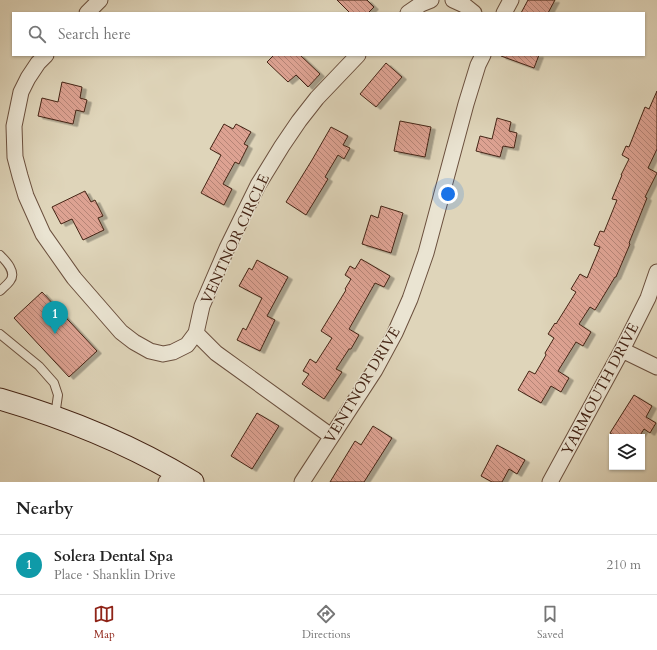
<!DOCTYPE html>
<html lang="en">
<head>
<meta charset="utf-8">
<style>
  :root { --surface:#fff; --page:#f2f2f2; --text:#222; --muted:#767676; --line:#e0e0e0; --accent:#8f2418 }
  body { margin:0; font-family:Cardo,serif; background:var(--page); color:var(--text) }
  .controls { position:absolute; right:12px; bottom:12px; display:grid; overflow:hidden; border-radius:0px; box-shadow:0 1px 3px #0004 }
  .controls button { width:36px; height:36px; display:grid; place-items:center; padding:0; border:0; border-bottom:1px solid var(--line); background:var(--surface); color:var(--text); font:20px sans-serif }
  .you { position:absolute; left:448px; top:194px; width:14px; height:14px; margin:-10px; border:3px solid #fff; border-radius:50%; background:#1a73e8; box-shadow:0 0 0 6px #1a73e833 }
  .badge { display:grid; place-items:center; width:26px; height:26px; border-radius:50%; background:var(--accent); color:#fff; font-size:13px; font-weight:700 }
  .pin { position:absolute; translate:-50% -33px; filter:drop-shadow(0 1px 2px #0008) }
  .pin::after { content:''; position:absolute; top:21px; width:14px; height:12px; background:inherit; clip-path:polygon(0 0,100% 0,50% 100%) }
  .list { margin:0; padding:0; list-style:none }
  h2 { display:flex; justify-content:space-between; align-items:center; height:52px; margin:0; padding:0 16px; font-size:17px }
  h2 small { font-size:13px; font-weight:400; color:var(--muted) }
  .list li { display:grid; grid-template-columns:26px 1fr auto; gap:12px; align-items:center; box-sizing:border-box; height:60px; padding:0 16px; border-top:1px solid var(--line) }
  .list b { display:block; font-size:15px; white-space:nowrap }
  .list p { margin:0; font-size:13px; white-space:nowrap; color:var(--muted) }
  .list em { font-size:13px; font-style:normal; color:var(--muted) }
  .icon { flex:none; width:22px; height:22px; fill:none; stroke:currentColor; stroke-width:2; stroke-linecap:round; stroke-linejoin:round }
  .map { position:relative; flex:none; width:657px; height:482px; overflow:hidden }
  .search { position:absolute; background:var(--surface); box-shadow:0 1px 3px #0004; left:12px; right:12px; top:12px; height:44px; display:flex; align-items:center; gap:10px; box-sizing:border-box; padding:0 14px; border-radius:0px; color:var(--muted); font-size:15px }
  .sheet { height:112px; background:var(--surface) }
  nav { display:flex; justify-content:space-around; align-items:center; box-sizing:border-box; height:56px; border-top:1px solid var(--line); background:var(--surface); font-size:11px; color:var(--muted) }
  nav a { display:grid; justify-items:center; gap:2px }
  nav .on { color:var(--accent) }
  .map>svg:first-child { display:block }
  .building { fill:url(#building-back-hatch); stroke:#442415; filter:url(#shadow) }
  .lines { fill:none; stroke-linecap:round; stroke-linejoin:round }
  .lane-casing { stroke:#6b503e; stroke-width:10 }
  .street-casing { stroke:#6b503e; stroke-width:17 }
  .secondary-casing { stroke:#442415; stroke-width:23 }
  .lane { stroke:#eae4d2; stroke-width:8 }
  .street { stroke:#eae4d2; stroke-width:15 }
  .secondary { stroke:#eae4d2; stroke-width:21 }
  .labels { text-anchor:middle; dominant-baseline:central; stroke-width:3; stroke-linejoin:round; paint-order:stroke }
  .street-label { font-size:15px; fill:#442415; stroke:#eae4d2 }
</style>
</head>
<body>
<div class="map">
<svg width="657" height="482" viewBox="0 0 657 482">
  <defs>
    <pattern id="building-back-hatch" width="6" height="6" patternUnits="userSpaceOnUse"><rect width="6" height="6" fill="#dda292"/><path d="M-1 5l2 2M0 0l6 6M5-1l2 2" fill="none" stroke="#b58476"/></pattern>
    <filter id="shadow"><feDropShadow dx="4.5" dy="2.5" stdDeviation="0" flood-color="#0004"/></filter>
  </defs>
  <rect width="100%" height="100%" fill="#dfd5ba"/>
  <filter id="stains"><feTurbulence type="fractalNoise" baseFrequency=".005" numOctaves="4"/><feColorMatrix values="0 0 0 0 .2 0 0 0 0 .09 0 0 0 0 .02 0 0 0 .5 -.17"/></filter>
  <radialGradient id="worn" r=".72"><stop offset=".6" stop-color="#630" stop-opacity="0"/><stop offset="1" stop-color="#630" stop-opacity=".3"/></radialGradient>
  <path class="building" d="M337,0h30l7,7 -6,6h-18z
    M528,0h27l-7,13h-27z
    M274,55h26l20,19 -12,13 -12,-12 -8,7 -21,-20z
    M502,55h37l-5,13 -33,-12z
    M386,63l16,14 -26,30 -16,-13z
    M62,82l20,5 -2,11 7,2 -3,12 -8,-2 -3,14 -35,-8 4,-18 16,4z
    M657,91v58l-9,19 9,5 -12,24 2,1 -18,45 1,1 -14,33h-1l-20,33 -5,-3 -11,17 12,8 -8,14 -7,-4 -18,29 11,7 -8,14 -10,-6 -10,17 -23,-13 11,-19 6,3 11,-19 -1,-2 9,-15 -6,-4 7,-11 1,1 20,-32 -5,-3 9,-15 7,4 13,-31 -6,-2 6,-14 4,1 13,-32 -5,-1 10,-24h-1l8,-16 -7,-4 4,-9 3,1 16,-40 4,2z
    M497,118l14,4 -2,9 8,2 -3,15 -11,-2 -3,11 -24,-6 4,-15 12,3z
    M400,121l31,6 -6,30 -31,-6z
    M224,124l9,5 3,-5 15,8 -7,12 4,2 -9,18 -4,-2 -12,22 9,5 -8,16 -23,-12 20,-38 -11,-6z
    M331,127l17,9 -5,9 7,3 -6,11 -6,-4 -13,22 3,2 -22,36 -20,-13 26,-42z
    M85,191l6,11 4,-2 8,16 -5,2 6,12 -21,10 -11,-21 -11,5 -9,-17z
    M381,206l22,7 -12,40 -29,-9 9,-29 7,3z
    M361,259l29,17 -6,11 -9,-4 -26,46 10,6 -8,14h-2l-13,20 6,3 -18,27 -22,-15 7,-10 -6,-3 7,-12 6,4 16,-25 -11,-7 25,-41 -1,-1 6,-10 -6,-4 5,-9 5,3z
    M257,260l31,17 -21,39 8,4 -15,31 -23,-11 6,-12 3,2 16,-32 -23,-12 10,-18 3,2z
    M42,292l55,59 -28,26 -55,-59z
    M634,395l18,11 -6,11 10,6 -6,10 -6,-4 -5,8h-22l-7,-4z
    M257,413l22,13 -27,43 -21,-13z
    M373,426l19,12 -28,44h-34l25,-41 6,4z
    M497,445l28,15 -8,14 -8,-5 -7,13h-10l-11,-6z"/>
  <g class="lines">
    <defs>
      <path id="lane" d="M0,255c6,6 17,17 10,26 -3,4 -7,7 -10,10
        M0,334l39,32 15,17 4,12 -3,21"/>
      <path id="street" d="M453,0l11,5 10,8
        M87,13l13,-13
        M408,13l13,-9 10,-4
        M504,13l7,-13
        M46,55l-8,8 -10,15 -7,14 -7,34 1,31 5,19 6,20 17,38 31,44 47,54 13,10 16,9 13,3 10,-2 14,-7 9,-12 6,-27 25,-58 31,-63 24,-39 17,-25 18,-23 41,-43
        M196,333l20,20 115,83
        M622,350l35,17
        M166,482l10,-10
        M302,482l73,-112 20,-37 15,-34 16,-46 40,-149 12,-39 5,-10
        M550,482l72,-132 26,-52 9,-26"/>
      <path id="secondary" d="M0,399c69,20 132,46 193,83"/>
    </defs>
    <use href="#lane" class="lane-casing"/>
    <use href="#street" class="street-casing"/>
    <use href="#secondary" class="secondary-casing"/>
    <use href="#lane" class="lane"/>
    <use href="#street" class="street"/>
    <use href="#secondary" class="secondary"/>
  </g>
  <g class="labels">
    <g class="street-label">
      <text transform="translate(235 239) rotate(-65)">VENTNOR CIRCLE</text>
      <text transform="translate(362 385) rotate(-59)">VENTNOR DRIVE</text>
      <text transform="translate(600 389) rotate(-62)">YARMOUTH DRIVE</text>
    </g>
  </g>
  <rect width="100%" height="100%" filter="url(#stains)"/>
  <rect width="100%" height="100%" fill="url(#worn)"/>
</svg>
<div class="controls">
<button><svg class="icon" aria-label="layers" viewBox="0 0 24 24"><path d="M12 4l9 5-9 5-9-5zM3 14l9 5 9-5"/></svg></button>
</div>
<div class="you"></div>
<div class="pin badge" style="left:55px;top:334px;background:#0f9aa8">1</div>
<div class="search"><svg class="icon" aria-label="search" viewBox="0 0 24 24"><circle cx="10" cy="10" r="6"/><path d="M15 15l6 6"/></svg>Search here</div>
</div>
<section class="sheet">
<h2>Nearby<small></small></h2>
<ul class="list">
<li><span class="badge" style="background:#0f9aa8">1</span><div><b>Solera Dental Spa</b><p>Place · Shanklin Drive</p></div><em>210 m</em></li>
</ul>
</section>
<nav>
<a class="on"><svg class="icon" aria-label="map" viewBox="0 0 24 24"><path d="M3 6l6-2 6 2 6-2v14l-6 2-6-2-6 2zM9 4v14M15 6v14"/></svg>Map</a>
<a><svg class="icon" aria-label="directions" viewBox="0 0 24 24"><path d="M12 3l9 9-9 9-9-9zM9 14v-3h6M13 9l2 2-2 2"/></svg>Directions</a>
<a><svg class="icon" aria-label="saved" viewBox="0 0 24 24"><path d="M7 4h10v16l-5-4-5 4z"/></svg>Saved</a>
</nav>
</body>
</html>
